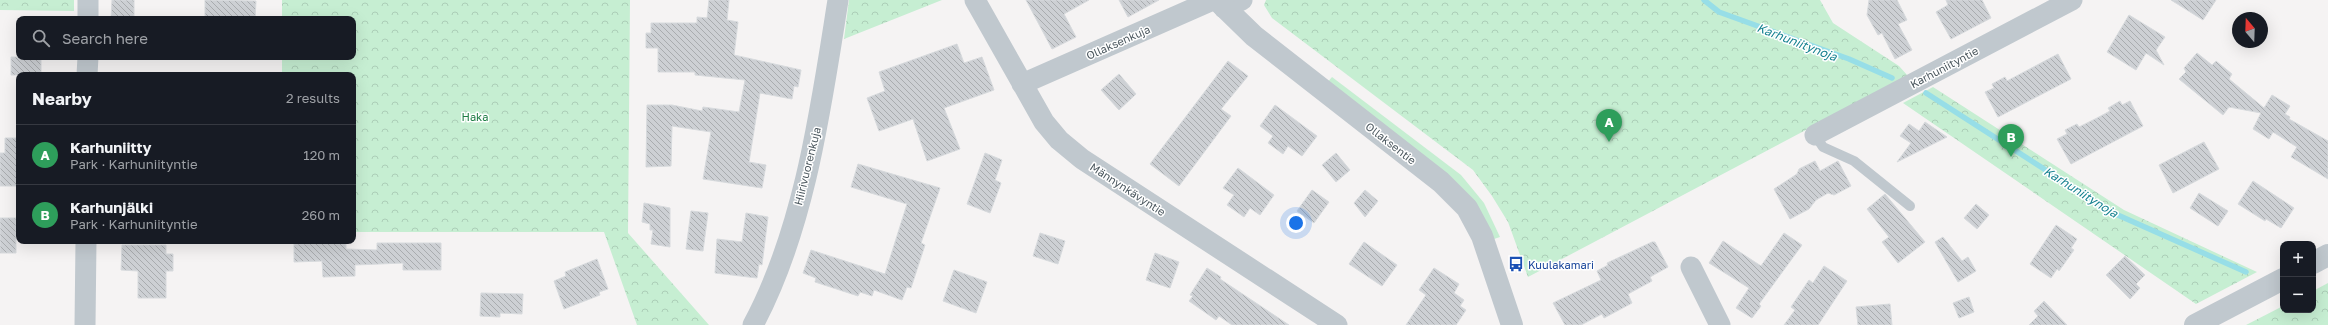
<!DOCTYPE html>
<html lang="en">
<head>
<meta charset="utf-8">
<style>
  :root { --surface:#171b24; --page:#242831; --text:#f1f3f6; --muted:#9ea1a6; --line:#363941; --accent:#2987d9 }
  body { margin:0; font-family:"Golos Text",sans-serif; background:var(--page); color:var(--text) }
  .controls { position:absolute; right:12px; bottom:12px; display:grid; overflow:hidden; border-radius:8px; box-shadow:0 4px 16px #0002 }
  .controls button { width:36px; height:36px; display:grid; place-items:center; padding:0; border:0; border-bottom:1px solid var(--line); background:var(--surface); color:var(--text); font:20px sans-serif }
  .compass { position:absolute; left:2232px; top:12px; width:36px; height:36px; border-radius:50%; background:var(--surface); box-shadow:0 4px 16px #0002; rotate:341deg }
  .you { position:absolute; left:1296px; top:223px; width:14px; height:14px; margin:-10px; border:3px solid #fff; border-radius:50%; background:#1a73e8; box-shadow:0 0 0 6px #1a73e833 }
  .badge { display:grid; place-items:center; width:26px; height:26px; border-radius:50%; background:var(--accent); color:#fff; font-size:13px; font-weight:700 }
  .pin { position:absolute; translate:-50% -33px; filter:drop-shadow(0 1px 2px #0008) }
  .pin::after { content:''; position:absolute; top:21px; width:14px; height:12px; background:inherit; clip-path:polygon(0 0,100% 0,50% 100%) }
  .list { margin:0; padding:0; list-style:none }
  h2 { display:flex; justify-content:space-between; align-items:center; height:52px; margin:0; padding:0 16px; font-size:17px }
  h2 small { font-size:13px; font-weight:400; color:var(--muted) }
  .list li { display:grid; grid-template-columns:26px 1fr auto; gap:12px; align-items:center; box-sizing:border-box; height:60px; padding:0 16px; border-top:1px solid var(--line) }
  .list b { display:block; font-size:15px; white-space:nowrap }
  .list p { margin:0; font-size:13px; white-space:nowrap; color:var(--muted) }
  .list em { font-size:13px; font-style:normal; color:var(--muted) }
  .icon { flex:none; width:22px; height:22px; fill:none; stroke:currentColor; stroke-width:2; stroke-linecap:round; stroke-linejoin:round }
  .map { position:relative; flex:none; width:2328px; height:325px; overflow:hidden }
  .search { position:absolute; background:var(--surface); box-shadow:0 4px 16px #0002; left:16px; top:16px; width:340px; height:44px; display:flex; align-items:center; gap:10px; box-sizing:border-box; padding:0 14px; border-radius:8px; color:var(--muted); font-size:15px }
  .panel { position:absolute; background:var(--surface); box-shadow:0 4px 16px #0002; left:16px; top:72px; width:340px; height:172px; border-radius:8px }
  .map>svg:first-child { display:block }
  .grass { fill:#c6eed2 }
  .forest { fill:url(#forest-crowns) }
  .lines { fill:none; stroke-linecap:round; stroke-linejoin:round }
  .stream { stroke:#97dee7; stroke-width:5.5 }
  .building { fill:url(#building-back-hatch); stroke:#d7dadd }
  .service { stroke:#c0c8ce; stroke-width:10 }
  .minor { stroke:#c0c8ce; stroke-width:21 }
  .tertiary { stroke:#c0c8ce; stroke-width:22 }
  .labels { text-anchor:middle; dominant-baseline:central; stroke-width:3; stroke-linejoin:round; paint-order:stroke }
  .street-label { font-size:11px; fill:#4c585f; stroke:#fff }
  .park-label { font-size:11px; fill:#1f7e45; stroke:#fff }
  .transit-label { font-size:11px; fill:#164399; stroke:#fff; text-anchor:start }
  .water-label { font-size:12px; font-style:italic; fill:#168290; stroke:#fff }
</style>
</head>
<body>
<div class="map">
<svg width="2328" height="325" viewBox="0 0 2328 325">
  <defs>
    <pattern id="forest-crowns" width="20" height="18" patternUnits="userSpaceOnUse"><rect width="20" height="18" fill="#c6eed2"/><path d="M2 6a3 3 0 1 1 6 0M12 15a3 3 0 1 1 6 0" fill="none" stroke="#acceb7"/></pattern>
    <pattern id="building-back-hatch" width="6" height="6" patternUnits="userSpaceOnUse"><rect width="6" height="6" fill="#cdd0d4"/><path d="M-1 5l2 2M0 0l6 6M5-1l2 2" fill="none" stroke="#a9acaf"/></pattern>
  </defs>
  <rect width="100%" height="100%" fill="#f5f3f3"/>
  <path class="grass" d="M1332,77l129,98 23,28 16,34 -6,2 -167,-156z"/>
  <path class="forest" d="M0,0h74v11l-74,-1z
    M282,0h348l-2,233 81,92h-72l-33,-93h-251v-157h-71v-18h71v-38h-71z
    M849,0h93l-98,39z
    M1266,0h554l13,23 66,43 9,10 -380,201 -20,-55 -16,-26 -19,-26 -201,-152 -8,-13z
    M1933,87l191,123 133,62 -61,32 -293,-201z
    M2328,283v42h-82l37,-19v4h30v-19z"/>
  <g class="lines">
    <path class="stream" d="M1704,0l15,12 130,47 43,19
      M1926,93l185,119 135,60"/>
  </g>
  <path class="building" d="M112,0h22v19h-23z
    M205,0l51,1 -1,18h-50z
    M709,0h20l-2,20 11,2 -4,33 67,15 -3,17 -4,-1 -2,13 -32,-6 -11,69 17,3 -4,23 -59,-9 8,-47 -39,-6 -1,40 -25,1 1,-62h25l30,6 1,-4 36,5 6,-32 -50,-5v-3h-37v-24h-12v-15h5v-10h46v-6l10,1z
    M1026,0h63l-25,14 12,23 -24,12z
    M1119,0h40l-31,17z
    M1869,0h28l10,20 -9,4 14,26 -17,9 -13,-26 -4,2 -11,-20z
    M1946,0h36l9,18 -40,21 -15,-27 12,-7z
    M2171,0h45l-13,20z
    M2129,15l36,22 -9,13 8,15 -18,-12 -10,17 -29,-18z
    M957,44l7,19 18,-6 12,33 -50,18 16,41 -33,12 -14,-42 -34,12 -12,-33 18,-7 -6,-19z
    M2197,53l15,12 4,-4 16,13 -3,5 35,29 8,-13 18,11 -5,8 5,3 -1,2 39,22v38l-37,-22 6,-10 -24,-15 -4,7 -16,-10 8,-16 -32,-6 -6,8 -44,-36 7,-7 -2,-4z
    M2058,54l13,25 -73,38 -13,-25 9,-4 -2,-4 13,-7 2,4z
    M11,57h30v18h-30z
    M1228,61l20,15 -27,33 10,7 -52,70 -29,-22z
    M1119,74l17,20 -17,16 -18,-20z
    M2120,101l2,4 8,-4 13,25 -72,38 -14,-25 10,-5 -2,-4 12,-6 2,3 18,-9 13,-7 -2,-3z
    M1275,105l42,31 -15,20 -14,-10 -5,8 -15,-11 5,-7 -13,-10z
    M1925,122l22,15 -50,25 14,-19 -11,-7 9,-12 10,7z
    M5,138h14l-2,48h-17v-33h5z
    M2204,142l15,27 -46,24 -14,-28z
    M985,153l17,7 -7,20 6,3 -11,30 -23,-9z
    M1336,153l14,17 -14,12 -14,-17z
    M1815,161l5,10 18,-10 13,25 -17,9 -6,-2 -12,7 -7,9 -19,10 -16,-30 23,-15 2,-5z
    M858,164l82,24 -19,55 4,2 -14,43 -4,-1 -5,13 -28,-10 -2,6 -12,-4 -2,4 -43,-14 1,-4 -13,-5 8,-23 74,24 22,-70 -56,-17z
    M1238,168l36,27 -14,20 -10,-7 -6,9 -17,-12 7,-10 -11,-7z
    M2253,181l41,27 -13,20 -15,-9 -1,2 -27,-17z
    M1312,190l17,12 -15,21 -17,-12z
    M1365,190l13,11 -13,16 -11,-14z
    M2199,193l29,18 -10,15 -28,-18z
    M1885,194l40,48 -27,21 -16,-21 7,-5 -22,-28z
    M644,203l26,5v39l-19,-3 2,-14h-3v-6l-8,-2z
    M1976,204l13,11 -12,14 -13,-11z
    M691,211l17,2 -5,38 -17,-2z
    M746,213l22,4 -6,48 -3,-1 -2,14 -42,-5 2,-34 25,3z
    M0,218h16v35h-16z
    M2056,225l21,14 -6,9 3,2 -15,21 -2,-2 -6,9 -21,-14z
    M1040,233l25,8 -7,23 -25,-8z
    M1784,233l18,12 -43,59 2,2 -9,12 -16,-10 13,-20 -40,-25 14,-22 38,25z
    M1943,237l19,24 6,-4 8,14 -18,11 -23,-40z
    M1364,242l33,23 -15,21 -33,-22z
    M1652,242h3l13,25 -18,10 2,4 -24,13 4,9 -28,15 -2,-4 -21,11h-16l-12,-22 48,-23 -4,-9 11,-6 -1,-2z
    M346,243v6l31,1v-7h64v27h-38v-7l-48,2v11l-32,1 -1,-16 -28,1v-18z
    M122,245h44v9h7v17h-7v27h-28v-27l-17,-1z
    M1155,253l24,9 -9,26 -24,-8z
    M2125,256l20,19 -9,9 4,4 -10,11 -24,-24z
    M597,259l11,30 -9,3 1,3 -36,14 -10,-28 12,-5 -1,-4z
    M1824,266l23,15 -29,44h-34l11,-15 -4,-3 18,-27 4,3z
    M1207,268l14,9 -1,2 69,46h-57l-13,-9 -3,4 -27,-19 4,-5 -3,-1z
    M1434,268l25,16 -5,9 10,7 -4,6 6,4 -10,15h-50l20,-30 -7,-5z
    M954,270l33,12 -11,31 -33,-12z
    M481,293l42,1 -1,20 -22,-1v4l-20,-1z
    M1969,297l5,15 -15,6 -6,-15z
    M2044,301l23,24h-38l9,-9 -4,-5z
    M1890,304l2,21h-34l-2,-18z"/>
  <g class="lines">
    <path class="service" d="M1815,135l8,12 31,14 56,45"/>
    <path class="minor" d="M975,0l69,122 15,18 23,19 255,166
      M1224,8l18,-8
      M88,19v-19
      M87,75l1,-18
      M1022,84l191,-84
      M1815,135l257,-135
      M1691,267l29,58
      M85,325l1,-84
      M753,325c52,-97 68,-218 85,-325"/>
    <path class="tertiary" d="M1217,0l37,36 187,146 26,26 15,28 30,89
      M2313,263l15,-8
      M2195,325l88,-46"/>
  </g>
  <defs>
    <symbol id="bus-bare" viewBox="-9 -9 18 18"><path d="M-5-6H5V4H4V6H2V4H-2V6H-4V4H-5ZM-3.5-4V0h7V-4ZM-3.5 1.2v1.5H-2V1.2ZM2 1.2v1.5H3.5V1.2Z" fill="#1a4fb4" stroke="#fff" stroke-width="2.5" paint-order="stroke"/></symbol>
  </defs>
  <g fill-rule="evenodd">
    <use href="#bus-bare" x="1505" y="253" width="22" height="22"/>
  </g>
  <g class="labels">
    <g class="street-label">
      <text transform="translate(1118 42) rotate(-24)">Ollaksenkuja</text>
      <text transform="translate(1944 67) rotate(-28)">Karhuniityntie</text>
      <text transform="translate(1391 143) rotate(38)">Ollaksentie</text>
      <text transform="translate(807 166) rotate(-76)">Hiirivuorenkuja</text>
      <text transform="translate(1128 189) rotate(33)">Männynkävyntie</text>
    </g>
    <g class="park-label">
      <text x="475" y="116">Haka</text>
    </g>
    <g class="transit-label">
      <text x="1528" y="264">Kuulakamari</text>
    </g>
    <g class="water-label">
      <text transform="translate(1797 42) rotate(21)">Karhuniitynoja</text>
      <text transform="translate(2081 192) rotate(32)">Karhuniitynoja</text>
    </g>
  </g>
</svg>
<div class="controls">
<button>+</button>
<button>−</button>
</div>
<svg class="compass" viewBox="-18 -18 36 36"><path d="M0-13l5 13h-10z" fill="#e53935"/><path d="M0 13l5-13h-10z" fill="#9ea1a6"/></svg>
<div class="you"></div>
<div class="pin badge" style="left:1609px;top:142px;background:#2e9e5b">A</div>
<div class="pin badge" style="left:2011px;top:157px;background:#2e9e5b">B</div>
<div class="search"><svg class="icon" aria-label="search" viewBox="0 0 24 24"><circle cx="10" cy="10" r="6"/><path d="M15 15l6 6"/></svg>Search here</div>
<section class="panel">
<h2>Nearby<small>2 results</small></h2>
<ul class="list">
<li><span class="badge" style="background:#2e9e5b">A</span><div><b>Karhuniitty</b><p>Park · Karhuniityntie</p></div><em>120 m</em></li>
<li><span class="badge" style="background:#2e9e5b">B</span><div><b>Karhunjälki</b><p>Park · Karhuniityntie</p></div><em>260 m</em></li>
</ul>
</section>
</div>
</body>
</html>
